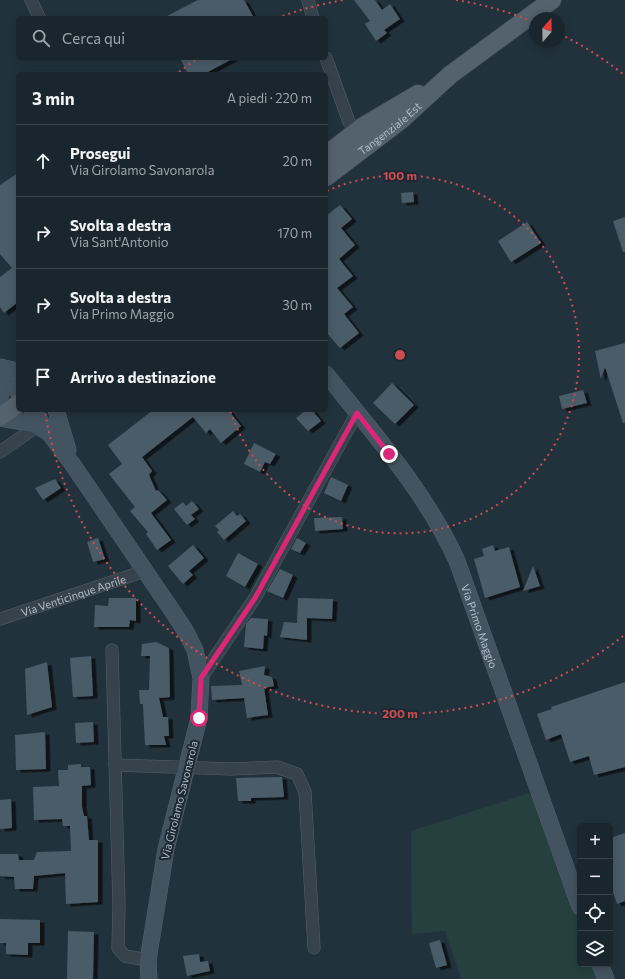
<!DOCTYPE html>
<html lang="it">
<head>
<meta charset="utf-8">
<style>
  :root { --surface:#1a262e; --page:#27323a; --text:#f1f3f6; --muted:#9fa5aa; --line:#38434a }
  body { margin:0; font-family:Commissioner,sans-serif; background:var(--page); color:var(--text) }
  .controls { position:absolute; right:12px; bottom:12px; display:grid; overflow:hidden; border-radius:6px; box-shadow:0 2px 10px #0003 }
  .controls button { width:36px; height:36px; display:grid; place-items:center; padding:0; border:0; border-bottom:1px solid var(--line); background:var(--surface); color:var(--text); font:20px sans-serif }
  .compass { position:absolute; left:529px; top:12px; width:36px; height:36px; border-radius:50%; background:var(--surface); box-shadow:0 2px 10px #0003; rotate:20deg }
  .stop { position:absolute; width:12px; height:12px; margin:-9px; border:3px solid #db2777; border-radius:50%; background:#fff }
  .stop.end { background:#db2777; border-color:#fff; box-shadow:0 1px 4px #0008 }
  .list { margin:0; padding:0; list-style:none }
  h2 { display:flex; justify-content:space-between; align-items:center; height:52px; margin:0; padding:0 16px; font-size:17px }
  h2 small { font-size:13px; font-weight:400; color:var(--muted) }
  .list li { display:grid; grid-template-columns:26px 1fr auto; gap:12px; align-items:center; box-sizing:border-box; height:72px; padding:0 16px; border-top:1px solid var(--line) }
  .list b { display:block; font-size:15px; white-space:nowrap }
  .list p { margin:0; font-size:13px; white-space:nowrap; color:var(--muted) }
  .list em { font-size:13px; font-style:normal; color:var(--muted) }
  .icon { flex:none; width:22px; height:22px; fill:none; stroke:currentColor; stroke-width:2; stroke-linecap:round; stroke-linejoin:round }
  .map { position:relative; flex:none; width:625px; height:979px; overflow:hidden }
  .search { position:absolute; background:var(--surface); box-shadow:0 2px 10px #0003; left:16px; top:16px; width:312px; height:44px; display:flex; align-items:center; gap:10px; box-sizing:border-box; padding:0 14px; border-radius:6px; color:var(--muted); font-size:15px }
  .panel { position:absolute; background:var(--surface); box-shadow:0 2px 10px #0003; left:16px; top:72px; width:312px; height:340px; border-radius:6px }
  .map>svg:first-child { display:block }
  .green { fill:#25403f }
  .building { fill:#4b5c69; filter:url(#shadow) }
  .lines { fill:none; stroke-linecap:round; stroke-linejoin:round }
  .street-casing { stroke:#55616b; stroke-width:13 }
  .secondary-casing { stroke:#55616b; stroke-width:17 }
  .primary-casing { stroke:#434f59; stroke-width:19 }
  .street { stroke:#36434d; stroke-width:12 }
  .secondary { stroke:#445360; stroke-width:16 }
  .primary { stroke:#54626d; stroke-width:18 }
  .route { stroke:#db2777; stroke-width:5 }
  .ring { fill:none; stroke:#cd4e50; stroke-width:2; stroke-dasharray:2 4 }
  .labels { text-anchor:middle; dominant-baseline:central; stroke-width:4; stroke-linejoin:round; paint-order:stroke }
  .street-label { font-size:11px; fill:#b2bec9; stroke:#1c2832 }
  .centre { fill:#cd4e50; stroke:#1c2832; stroke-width:2 }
  .ring-label { font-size:12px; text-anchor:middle; font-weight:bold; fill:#cd4e50; stroke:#1c2832; stroke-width:4; stroke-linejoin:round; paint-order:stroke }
</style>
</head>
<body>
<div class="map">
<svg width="625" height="979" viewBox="0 0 625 979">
  <defs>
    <filter id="shadow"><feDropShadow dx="4.5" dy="2.5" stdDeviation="0" flood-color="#0009"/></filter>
  </defs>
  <rect width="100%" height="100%" fill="#22323d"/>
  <path class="green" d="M533,792l47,128v44h16l5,15h-140l-16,-48 -33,3 -1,-103z"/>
  <path class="building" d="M198,0h46l10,18h-91z
    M354,0h21l7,10 8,-6 10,15 -16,11 3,3 -11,8 -11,-17 5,-3z
    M180,58h54l-30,16h-16z
    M18,173v129l-14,11 -4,-6v-30l12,-9 -12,-14v-69z
    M413,192l1,10 -12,1 -1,-10z
    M340,205l12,14 -11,9 14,17 -16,14 14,17 -16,12 16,19 -9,7 15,19 -19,15 -14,-16v-116z
    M625,217v35h-2l-10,-31z
    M527,222l14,21 -30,19 -13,-21z
    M625,343v80h-2l-18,-56 -4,12 -6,-28z
    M392,383l22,22 -19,19 -22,-21z
    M583,390l4,13 -25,6 -3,-13z
    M153,410h75l13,16 -20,17 -11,-14 -4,4 -13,-16 -51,40 10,14 -3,4 7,16 2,-1 9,10 -16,13 20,27 -14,10 -11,-16 2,-2 -18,-21 5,-4 -26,-33 13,-10 -14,-19z
    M306,410h6l9,11 -13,10 -12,-13z
    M254,443l22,11 -6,10 -5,-2 -5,10 -16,-8z
    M331,477l17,8 -7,16 -17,-8z
    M55,479l6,9 -18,12 -8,-12z
    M192,501l7,8 -8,6 4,4 -8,6 -13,-16 9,-7 3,4z
    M233,511l4,5 3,-2 6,7 -22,19 -7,-8 2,-2 -4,-4z
    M342,517l1,12 -28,2 -1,-13z
    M98,538l7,21 -12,3 -6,-20z
    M297,538l9,5 -6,10 -9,-4z
    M193,545l11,13 -15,13 4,4 -10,9 -15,-18z
    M493,545l2,6 14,-4 11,40 -35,11 -11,-39 10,-3 -2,-7z
    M238,553l20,11 -13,23 -19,-11z
    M533,566l7,20 -17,5z
    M280,569l13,6 -10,23 -16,-7z
    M109,598h27v23l-6,-1 -1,7h-35l1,-22 13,1z
    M298,598l35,1 -1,20 -25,-1v22l-27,-3 4,-15 13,1z
    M251,618l17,1 -1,17 -3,-1 -1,14 -19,-2 2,-23z
    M156,642l13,6 1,49 -11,1 4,19h5l1,19h-5l2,9h-21l-2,-41h-3l-1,-14h10l1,-34h-9l1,-12z
    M91,656l2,40 -20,1 -3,-39z
    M47,662l5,45 -25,8 -2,-46z
    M265,666l-1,9 8,2 2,9 -10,2 4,27 -21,3 -3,-20 -32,2 -1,-14 31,-1 -3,-14z
    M625,682v85l-31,8 -5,-19 -19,6 -9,-28 -15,6 -9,-26 15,-5 -1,-2z
    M93,722l1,20 -18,1 -1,-20z
    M45,732l1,37 -30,1 -1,-35z
    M81,764v3h9l1,18 -9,1v21l2,9h3l2,24h9v62l-32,2 -1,-31 -31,3 -1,13h-18l-1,-12 -14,-1v-22h18l1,6h15l3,-8 34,-1 -1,-25h-7l-1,-7 -28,1 -1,-33 26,-1 -1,-16h10v-5z
    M282,777l2,20 -33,1v3h-13l-2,-23z
    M11,799l1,29 -12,1v-29z
    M625,833v68l-8,3 -7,-21v-45z
    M0,919l40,1v23h-12v12l-22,-1v-11h-6z
    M68,931l26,1 -1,47h-26z
    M440,940l7,25 -11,3 -7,-25z
    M199,954l1,8 8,-1 2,10 -23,5 -4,-20z"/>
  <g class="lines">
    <defs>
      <g id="street">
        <path d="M31,0l8,17"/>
        <path d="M308,0l5,18"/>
        <path d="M326,58l23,64"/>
        <path d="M0,452l38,-26"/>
        <path id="s1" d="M0,619l145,-48"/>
        <path d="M112,650l7,255 -1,43 7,8 23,4"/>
        <path d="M201,678l54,-80 102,-185"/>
        <path d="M115,765l117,4 45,-2 20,7 8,18 9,156"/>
      </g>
      <g id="secondary">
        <path d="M0,367l18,4"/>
        <path id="s2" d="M326,374c47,59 100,118 131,187l123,346"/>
        <path d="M0,377l5,6 13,8"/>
        <path d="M0,392v22"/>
        <path d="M32,410l41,55 98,144 15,23 9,18 6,28 -2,40 -33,131 -18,111 1,19"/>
        <path d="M56,410l12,40"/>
        <path d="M0,418l34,6 12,7"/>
        <path d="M600,964l6,15"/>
      </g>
      <g id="primary">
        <path d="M326,155l36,-28 56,-33"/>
        <path id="s3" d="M326,177l75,-57 49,-45 102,-75"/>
        <path d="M0,417l18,-13"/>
      </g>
    </defs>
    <use href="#street" class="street-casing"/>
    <use href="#secondary" class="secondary-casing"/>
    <use href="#primary" class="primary-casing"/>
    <use href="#street" class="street"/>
    <use href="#secondary" class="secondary"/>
    <use href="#primary" class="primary"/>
  </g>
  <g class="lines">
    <path class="route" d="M199,718l2,-40 54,-80 102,-185 32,41"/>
  </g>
  <g class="ring">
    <path d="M327 191A179 179 0 1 1 230 410"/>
    <path d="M623 636A359 359 0 0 1 45 411M179 72A359 359 0 0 1 197 59M277 18A359 359 0 0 1 344 0M456 0A359 359 0 0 1 534 22M560 34A359 359 0 0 1 623 74"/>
  </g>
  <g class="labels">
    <g class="street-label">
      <text stroke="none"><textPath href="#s3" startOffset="80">Tangenziale Est</textPath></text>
      <text stroke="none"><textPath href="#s1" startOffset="77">Via Venticinque Aprile</textPath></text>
      <text stroke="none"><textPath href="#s2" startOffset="298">Via Primo Maggio</textPath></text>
      <text transform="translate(179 800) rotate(-76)">Via Girolamo Savonarola</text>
    </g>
  </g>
  <circle cx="400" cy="355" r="6" class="centre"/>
  <g class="ring-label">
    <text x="400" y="180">100 m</text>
    <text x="400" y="718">200 m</text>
  </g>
</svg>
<div class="controls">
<button>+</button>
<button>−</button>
<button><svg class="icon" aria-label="locate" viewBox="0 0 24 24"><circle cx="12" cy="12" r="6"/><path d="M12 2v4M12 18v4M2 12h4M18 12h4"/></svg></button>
<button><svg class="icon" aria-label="layers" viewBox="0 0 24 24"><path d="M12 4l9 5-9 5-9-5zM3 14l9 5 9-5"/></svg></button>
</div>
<svg class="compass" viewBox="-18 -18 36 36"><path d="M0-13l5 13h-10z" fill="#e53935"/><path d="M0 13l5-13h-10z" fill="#9fa5aa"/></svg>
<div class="stop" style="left:199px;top:718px"></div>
<div class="stop end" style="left:389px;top:454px"></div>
<div class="search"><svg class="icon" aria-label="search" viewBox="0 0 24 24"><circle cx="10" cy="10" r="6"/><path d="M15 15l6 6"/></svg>Cerca qui</div>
<section class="panel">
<h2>3 min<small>A piedi · 220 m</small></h2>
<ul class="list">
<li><svg class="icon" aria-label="ahead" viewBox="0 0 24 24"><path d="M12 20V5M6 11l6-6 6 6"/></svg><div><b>Prosegui</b><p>Via Girolamo Savonarola</p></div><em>20 m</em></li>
<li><svg class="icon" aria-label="right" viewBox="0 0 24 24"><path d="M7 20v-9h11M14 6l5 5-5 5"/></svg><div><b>Svolta a destra</b><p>Via Sant'Antonio</p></div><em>170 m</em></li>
<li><svg class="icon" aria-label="right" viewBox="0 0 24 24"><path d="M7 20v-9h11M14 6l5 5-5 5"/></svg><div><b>Svolta a destra</b><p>Via Primo Maggio</p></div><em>30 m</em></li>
<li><svg class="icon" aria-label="arrive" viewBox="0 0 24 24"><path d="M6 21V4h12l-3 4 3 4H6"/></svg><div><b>Arrivo a destinazione</b></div></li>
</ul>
</section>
</div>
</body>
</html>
